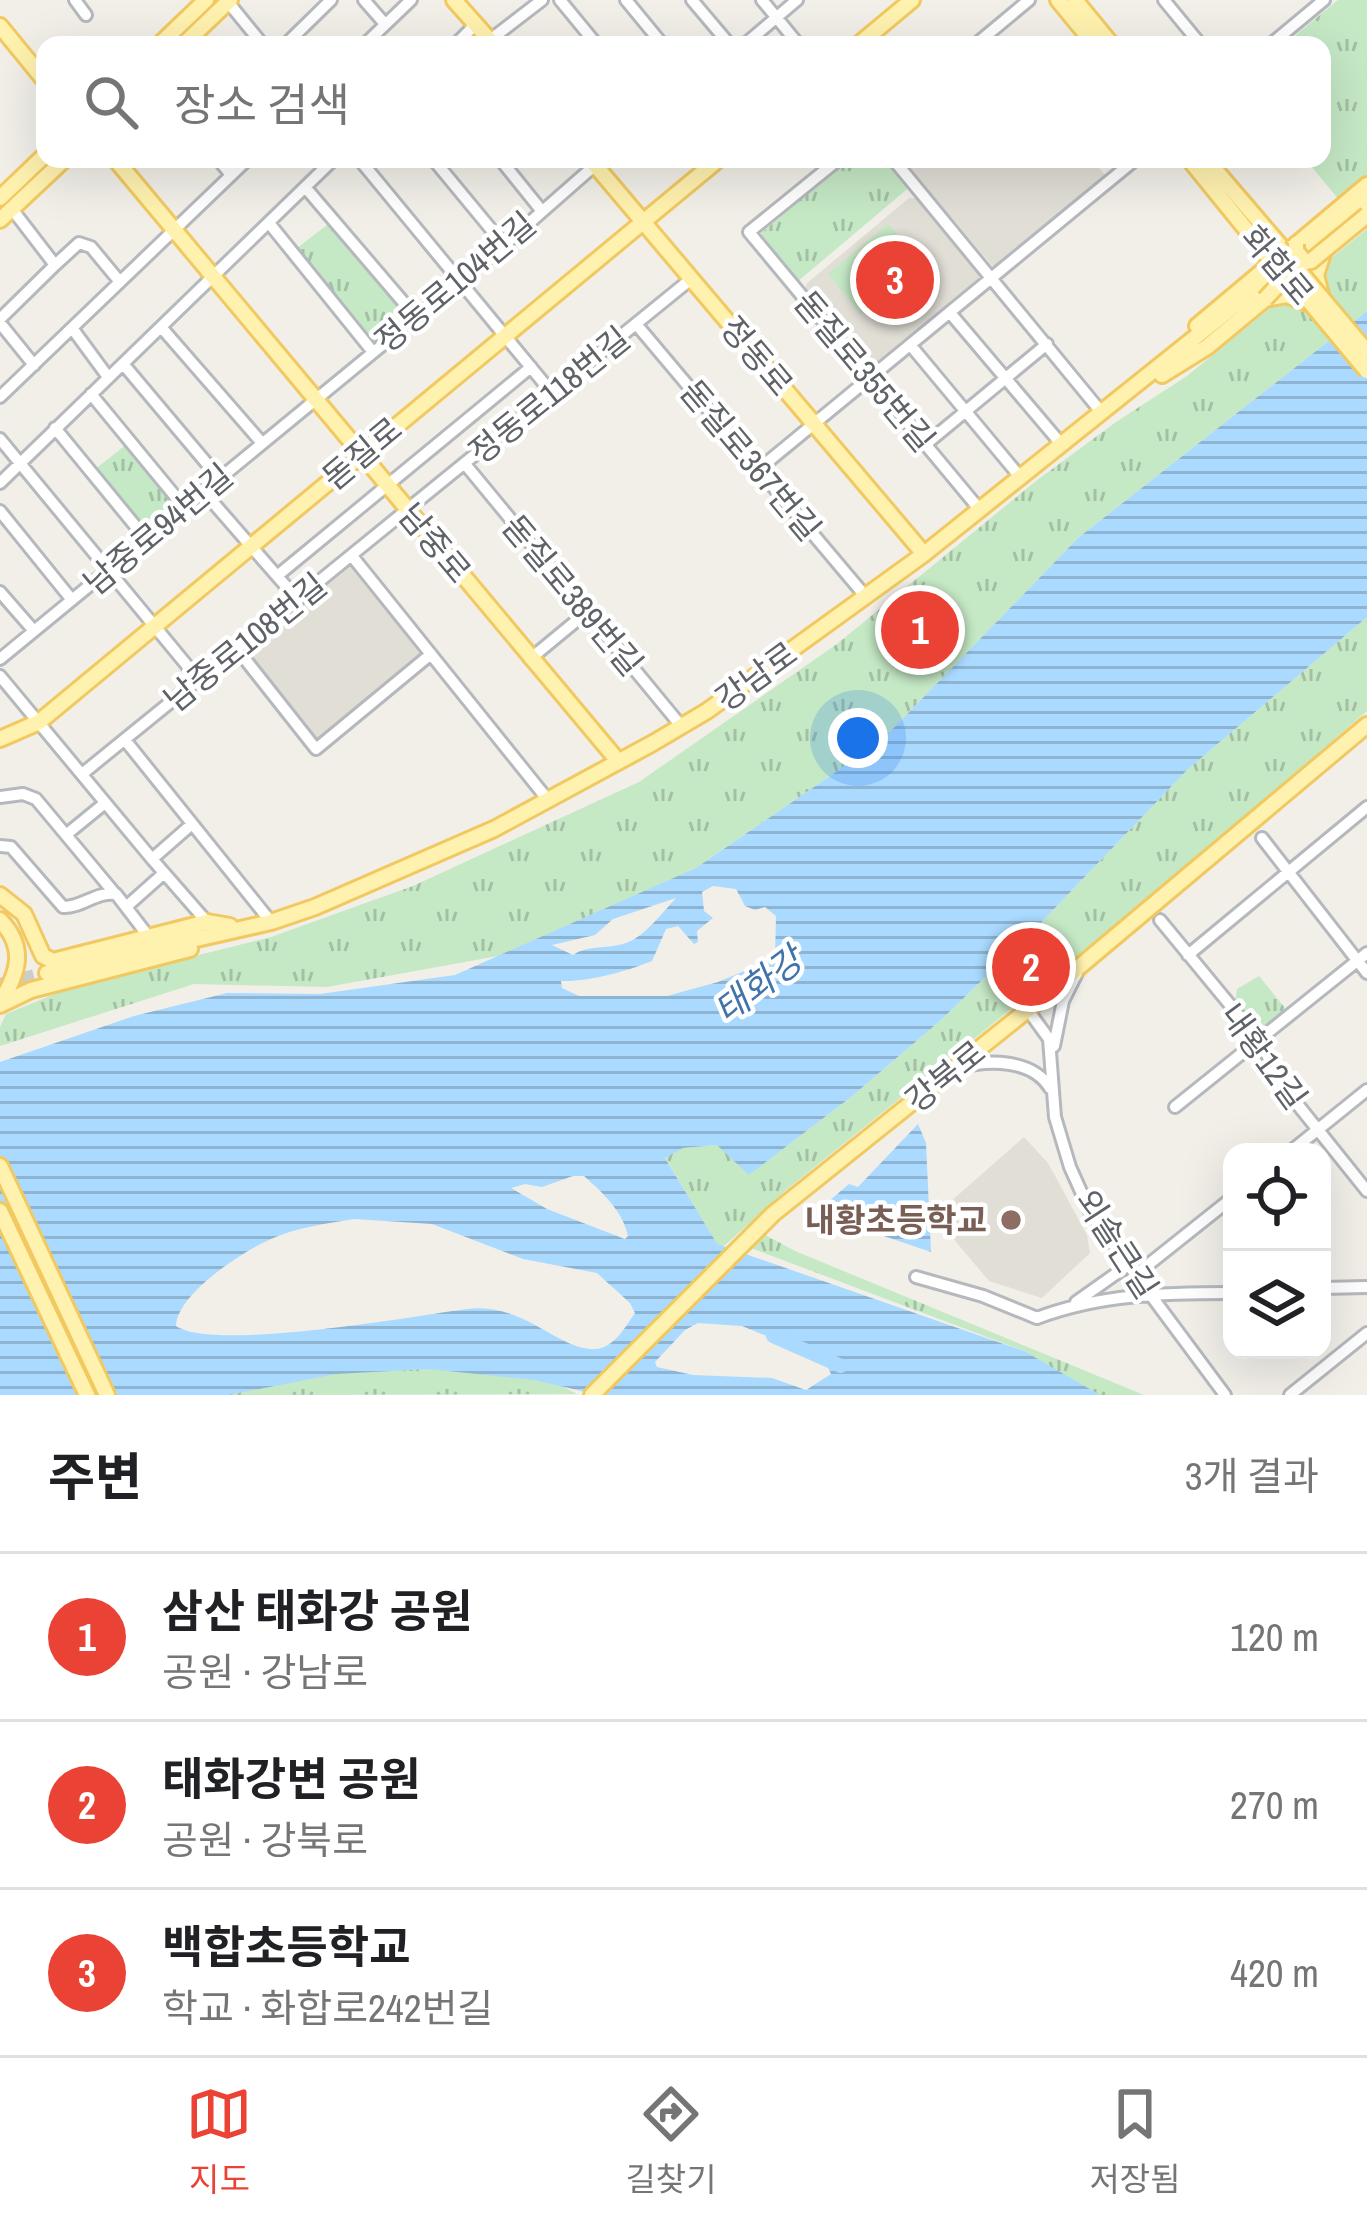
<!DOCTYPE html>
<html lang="ko">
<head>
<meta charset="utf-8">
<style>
  :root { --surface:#fff; --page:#f6f6f6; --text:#202124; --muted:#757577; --line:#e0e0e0; --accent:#ea4335 }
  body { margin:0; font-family:"Archivo Narrow","Noto Sans KR",sans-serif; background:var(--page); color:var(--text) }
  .controls { position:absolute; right:36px; bottom:36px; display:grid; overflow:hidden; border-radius:24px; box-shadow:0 12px 48px #0002 }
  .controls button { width:108px; height:108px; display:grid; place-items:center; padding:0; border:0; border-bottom:3px solid var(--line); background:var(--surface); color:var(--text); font:60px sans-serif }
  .you { position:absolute; left:858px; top:738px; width:42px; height:42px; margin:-30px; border:9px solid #fff; border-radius:50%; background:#1a73e8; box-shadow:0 0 0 18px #1a73e833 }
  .badge { display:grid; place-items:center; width:78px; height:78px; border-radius:50%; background:var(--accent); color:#fff; font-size:39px; font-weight:700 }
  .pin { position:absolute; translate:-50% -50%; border:6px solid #fff; box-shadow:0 3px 12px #0006 }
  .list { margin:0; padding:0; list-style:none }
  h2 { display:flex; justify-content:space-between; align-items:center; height:156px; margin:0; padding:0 48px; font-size:51px }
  h2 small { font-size:39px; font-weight:400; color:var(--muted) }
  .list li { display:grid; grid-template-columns:78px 1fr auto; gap:36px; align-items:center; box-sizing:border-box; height:168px; padding:0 48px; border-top:3px solid var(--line) }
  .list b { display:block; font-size:45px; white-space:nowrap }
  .list p { margin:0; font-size:39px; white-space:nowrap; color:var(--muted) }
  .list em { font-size:39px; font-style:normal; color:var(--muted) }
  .icon { flex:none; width:66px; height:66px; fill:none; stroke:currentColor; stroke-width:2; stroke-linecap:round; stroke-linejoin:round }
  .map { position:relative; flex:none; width:1367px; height:1395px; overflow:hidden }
  .search { position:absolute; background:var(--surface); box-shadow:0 12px 48px #0002; left:36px; right:36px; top:36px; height:132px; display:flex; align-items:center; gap:30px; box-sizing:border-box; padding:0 42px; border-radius:24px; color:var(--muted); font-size:45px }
  .sheet { height:660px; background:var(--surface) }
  nav { display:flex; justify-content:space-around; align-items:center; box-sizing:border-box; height:168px; border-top:3px solid var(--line); background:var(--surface); font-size:33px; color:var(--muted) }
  nav a { display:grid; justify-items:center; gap:6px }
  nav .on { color:var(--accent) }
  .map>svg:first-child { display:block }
  .education { fill:#e1ded6 }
  .green { fill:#c5e8c5 }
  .park { fill:url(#park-tufts) }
  .water { fill:url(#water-rules); fill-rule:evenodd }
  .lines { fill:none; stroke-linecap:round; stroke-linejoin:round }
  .river { stroke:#aadaff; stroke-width:14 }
  .major-tunnel { stroke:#ccccc8; stroke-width:14; stroke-dasharray:14 7; stroke-linecap:butt }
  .minor-casing { stroke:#b5b8bc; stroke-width:16 }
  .major-casing { stroke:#f2c960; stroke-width:20 }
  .minor { stroke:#fff; stroke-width:10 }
  .major { stroke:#fff2af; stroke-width:14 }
  .major-bridge-casing { stroke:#f2c960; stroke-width:20; stroke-linecap:butt }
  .major-bridge { stroke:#fff2af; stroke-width:14 }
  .education-dot { fill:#8d6e63; stroke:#fff; stroke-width:4.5 }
  .labels { text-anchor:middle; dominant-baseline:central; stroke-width:9; stroke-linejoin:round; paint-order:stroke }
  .street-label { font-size:33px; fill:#5f6368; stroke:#fff }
  .education-label { font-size:33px; font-weight:bold; fill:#785e54; stroke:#fff; text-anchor:end }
  .water-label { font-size:36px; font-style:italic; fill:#4174aa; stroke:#fff }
</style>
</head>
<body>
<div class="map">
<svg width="1367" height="1395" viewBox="0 0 1367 1395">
  <defs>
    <pattern id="park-tufts" width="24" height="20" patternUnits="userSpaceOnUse" patternTransform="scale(3)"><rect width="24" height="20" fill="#c5e8c5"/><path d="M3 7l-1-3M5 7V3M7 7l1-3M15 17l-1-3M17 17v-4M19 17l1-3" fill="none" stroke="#a3c0a4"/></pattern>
    <pattern id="water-rules" width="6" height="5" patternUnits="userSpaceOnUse" patternTransform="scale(3)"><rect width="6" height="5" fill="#aadaff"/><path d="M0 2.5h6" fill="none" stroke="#8eb4d2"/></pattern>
  </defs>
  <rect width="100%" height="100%" fill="#f1efe8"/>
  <path class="education" d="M902,159h190l15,19 -112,91z
    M909,198h8l63,78 -2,8 -103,86 -5,-1 -64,-78v-7z
    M352,562l71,92 -106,87 -70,-90z
    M1024,1137l24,26 39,72 3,18 -48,45 -53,-17 -43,-51 -5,-20z"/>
  <path class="green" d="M888,224l33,40 -60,50 -33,-40z"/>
  <path class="park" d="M1338,0h29v181l-27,20 -35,-42h17v-114h-38z
    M848,159h42l22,26 -115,97 -38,-47z
    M331,222l74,91 -1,6 -29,24 -78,-95z
    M1367,229v82l-289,227 -197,203 -185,127 -187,86 -182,33 -133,-3 -194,62v-19l6,-13 68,-28 197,-49 142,-51 226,-104 198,-138 199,-163 80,-59 71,-46z
    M127,444l51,61 -33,27 -51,-62z
    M1367,617v94l-186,161 -395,318 -63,57 -7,-3 -51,-87 18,-9 35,-3 32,29 101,-77 90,-77 92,-89 154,-161z
    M1259,976l30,37 -30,23 -24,-31 2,-16z
    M758,1231l37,20 349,144h-49l-71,-44 -273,-103z
    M417,1363l121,11 39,20 -366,1 81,-24z"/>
  <path class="water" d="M1367,311v306l-180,153 -154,161 -92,89 -90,77 -102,78 -32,-30 -34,3 -18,10 52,86 307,107 76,44h-502l-63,-15 -106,-11 -93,5 -108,21h-228v-333l134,-46 93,-23 93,1 135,-19 241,-107 185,-127 197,-203zM713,886l23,3 9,17 10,4 10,-3 11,9 -1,42 -57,24 -51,14h-88l-17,-8 -1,-7c28,1 66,-10 91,-20l14,-32 12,-3 16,18 4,-2 -1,-11 16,-13 -9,-7 -2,-19zM676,898c-14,15 -33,41 -53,46 -18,5 -35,1 -50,11l-21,-10 43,-10 18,-16zM573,1176h11c18,16 39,35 44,60l-3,3 -78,-30 -36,-21 14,-4 17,3zM354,1219l78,5 91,35 74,14 33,30 5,10c-10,14 -20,34 -39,36 -36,3 -73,-48 -129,-40 -53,7 -253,43 -291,17 1,-32 67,-75 95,-87 26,-12 55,-15 83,-20zM698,1323l44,3 42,17 14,-1 22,9 11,23 -25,16 -34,-12 -79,-3 -36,-8 -2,-5 30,-32z
    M918,1124l8,19 5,109 -109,-37 -1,-7 28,-24 9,3z"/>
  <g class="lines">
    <path class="river" d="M773,1336l68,30"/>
    <path class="major-tunnel" d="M0,985l47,-12"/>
    <defs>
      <path id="minor" d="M75,0l11,15
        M364,0l21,24
        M560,0l37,45
        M626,0l37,45
        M692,0l38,45
        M762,0l37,45
        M1164,0l37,45
        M228,2l35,43
        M490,40l52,-40
        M285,45l46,-45
        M364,45l47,-45
        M455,45l21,-21
        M744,45l53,-45
        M975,45l54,-45
        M1270,45l54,-45
        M218,159l13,16
        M359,159l193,234
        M433,159l71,86
        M500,159l41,51
        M839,159l-90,73 231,278
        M893,159l209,254
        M305,187l111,130
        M269,223l104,129
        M55,265l24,-22 12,4 29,35
        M951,314l111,131
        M0,319l55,-54 -43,-56
        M0,323l34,42
        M636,324l230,273
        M161,327l101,116
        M72,328l36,49
        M912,347l109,131
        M124,365l95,113
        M91,394l93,113
        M0,397l248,-238
        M55,428l91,111
        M0,439l199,241
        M926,444l121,-100
        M465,464l217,263
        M759,469l377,-310
        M0,483l334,-324
        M203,491l95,109
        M0,511l72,89
        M352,556l196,244
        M277,576l254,-209
        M0,592l34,39
        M237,649l79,100 115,-95
        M0,659l504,-414 98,-86
        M530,659l57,-47
        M0,676l152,183 40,-35
        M125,740l146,182
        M82,774l609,-495
        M0,797l23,-3 13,5 80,96
        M67,834l38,-31
        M1262,838l105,135
        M0,846l11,1 52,60c18,1 34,-16 53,-13l33,43
        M152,859l55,63
        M126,907l37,-33
        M1160,920l99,120 27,50 81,101
        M1188,955l179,-148
        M1028,1010l21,29 6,78 15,50 22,49 133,179
        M1054,1046l9,-45 14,-28
        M958,1068c30,-9 74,-9 92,20
        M1175,1107l192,-154
        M1290,1152l77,-62
        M1134,1276l98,-78
        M916,1277l67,19 54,22c63,-24 128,-25 195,-25
        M1322,1288l45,-1
        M1076,1302l51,-36
        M1290,1395l77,-62"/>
      <path id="major" d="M454,0l40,45
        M1058,0l37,45
        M1075,0l37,45
        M0,26l45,55
        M159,45l47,-45
        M183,45l47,-45
        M858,45l54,-45
        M115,159l503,602
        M590,159l334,395
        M1189,159l81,100 -5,10 -68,57
        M1206,159l77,90 9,-1 75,-63
        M0,198l45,-43
        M0,220l65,-61
        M1321,295l-5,-20 8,-25
        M1162,375l45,-28 58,-48 21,-4 24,9
        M0,739l39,-17 680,-563
        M0,895l24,19 19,42 10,5 154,-39 23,4
        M0,920c26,27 19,52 1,81
        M47,973l224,-51 44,-15 179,-78 159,-86 54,-32 217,-157 443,-354
        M0,1005l31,-15 159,-41
        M0,1166l107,229
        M0,1211l87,184
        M592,1395l181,-181 268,-215 326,-274"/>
    </defs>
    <use href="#minor" class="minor-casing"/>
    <use href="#major" class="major-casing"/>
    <use href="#minor" class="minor"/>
    <use href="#major" class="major"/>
    <defs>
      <path id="major-bridge" d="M1296,244v7l9,11 6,-1 56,-46
        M1279,247l88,105
        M1270,254l97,117
        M1265,269h6l10,13 -16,17"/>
    </defs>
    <use href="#major-bridge" class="major-bridge-casing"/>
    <use href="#major-bridge" class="major-bridge"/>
  </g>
  <circle class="education-dot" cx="1011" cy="1220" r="12"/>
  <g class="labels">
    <g class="street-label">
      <text transform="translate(1278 265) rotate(50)">화합로</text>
      <text transform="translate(455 282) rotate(-40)">정동로104번길</text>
      <text transform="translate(757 356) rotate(50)">정동로</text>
      <text transform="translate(865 371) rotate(50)">돋질로355번길</text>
      <text transform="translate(549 395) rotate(-39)">정동로118번길</text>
      <text transform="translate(362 453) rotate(-40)">돋질로</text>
      <text transform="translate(751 460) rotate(50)">돋질로367번길</text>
      <text transform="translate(158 529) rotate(-40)">남중로94번길</text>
      <text transform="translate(435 543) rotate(50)">남중로</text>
      <text transform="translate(573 595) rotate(50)">돋질로389번길</text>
      <text transform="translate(245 642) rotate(-39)">남중로108번길</text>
      <text transform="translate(756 676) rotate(-36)">강남로</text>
      <text transform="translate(1264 1056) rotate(54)">내황12길</text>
      <text transform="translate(945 1076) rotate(-39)">강북로</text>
      <text transform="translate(1117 1244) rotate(57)">외솔큰길</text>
    </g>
    <g class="education-label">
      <text x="987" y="1220">내황초등학교</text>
    </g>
    <g class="water-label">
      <text transform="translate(758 985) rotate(-37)">태화강</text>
    </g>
  </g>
</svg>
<div class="controls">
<button><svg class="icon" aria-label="locate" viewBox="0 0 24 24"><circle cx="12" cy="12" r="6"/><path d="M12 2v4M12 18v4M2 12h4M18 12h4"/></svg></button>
<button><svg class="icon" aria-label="layers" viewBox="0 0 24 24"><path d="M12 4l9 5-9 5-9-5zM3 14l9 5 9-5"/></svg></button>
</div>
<div class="you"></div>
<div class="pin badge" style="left:920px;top:630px">1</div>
<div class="pin badge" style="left:1031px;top:967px">2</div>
<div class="pin badge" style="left:895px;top:280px">3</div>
<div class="search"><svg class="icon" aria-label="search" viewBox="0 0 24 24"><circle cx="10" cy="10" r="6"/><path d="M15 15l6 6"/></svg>장소 검색</div>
</div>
<section class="sheet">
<h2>주변<small>3개 결과</small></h2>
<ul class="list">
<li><span class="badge">1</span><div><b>삼산 태화강 공원</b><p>공원 · 강남로</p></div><em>120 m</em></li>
<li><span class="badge">2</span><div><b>태화강변 공원</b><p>공원 · 강북로</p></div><em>270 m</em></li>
<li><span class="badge">3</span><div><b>백합초등학교</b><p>학교 · 화합로242번길</p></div><em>420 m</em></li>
</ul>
</section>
<nav>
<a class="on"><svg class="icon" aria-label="map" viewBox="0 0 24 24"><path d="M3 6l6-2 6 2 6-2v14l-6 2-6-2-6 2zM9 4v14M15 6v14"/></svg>지도</a>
<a><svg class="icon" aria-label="directions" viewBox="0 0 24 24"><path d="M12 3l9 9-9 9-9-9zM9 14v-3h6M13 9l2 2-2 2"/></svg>길찾기</a>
<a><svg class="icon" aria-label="saved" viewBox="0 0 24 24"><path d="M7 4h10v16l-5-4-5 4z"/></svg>저장됨</a>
</nav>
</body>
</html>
